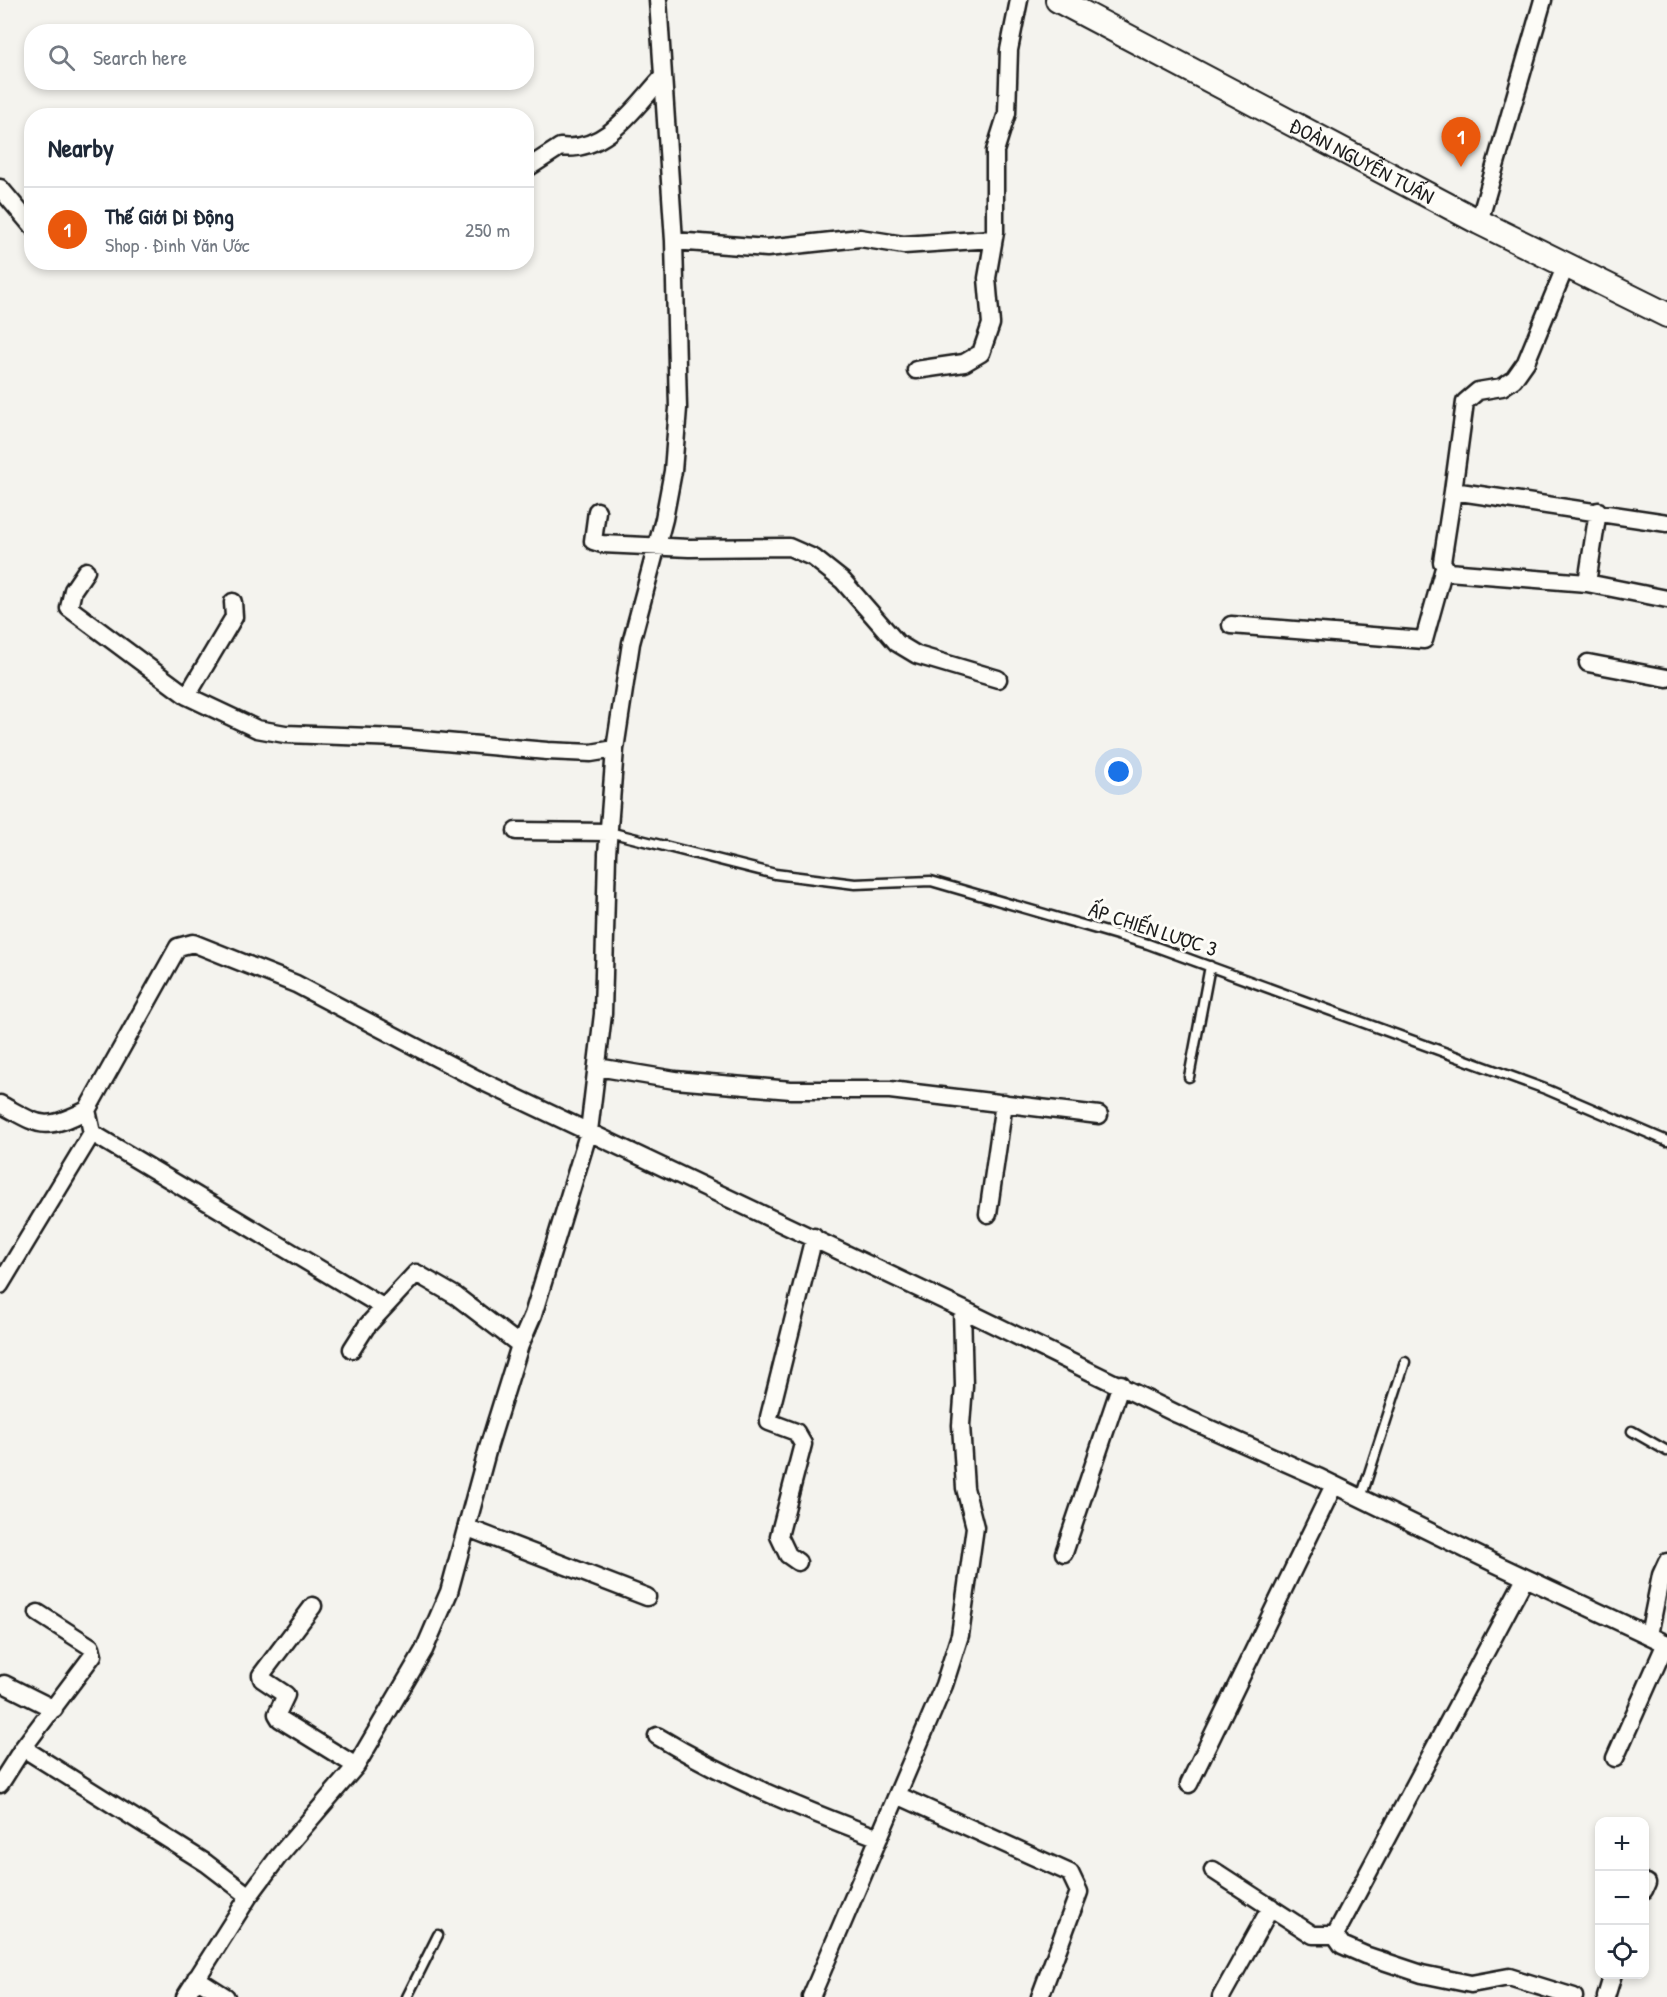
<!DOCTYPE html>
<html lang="en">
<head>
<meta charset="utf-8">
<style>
  :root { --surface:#fff; --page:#f2f2f3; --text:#1f2937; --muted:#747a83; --line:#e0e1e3; --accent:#ea580c }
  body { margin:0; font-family:"Patrick Hand",sans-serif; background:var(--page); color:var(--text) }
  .controls { position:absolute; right:18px; bottom:18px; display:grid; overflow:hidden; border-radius:12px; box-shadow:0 3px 9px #0003 }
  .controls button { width:54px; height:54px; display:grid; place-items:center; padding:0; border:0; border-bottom:2px solid var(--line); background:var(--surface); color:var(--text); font:30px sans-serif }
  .you { position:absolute; left:1119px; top:772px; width:21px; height:21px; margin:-15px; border:4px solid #fff; border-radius:50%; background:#1a73e8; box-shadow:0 0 0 9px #1a73e833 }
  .badge { display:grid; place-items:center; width:39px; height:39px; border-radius:50%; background:var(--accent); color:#fff; font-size:20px; font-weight:700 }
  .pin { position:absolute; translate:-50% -50px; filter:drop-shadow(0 2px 3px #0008) }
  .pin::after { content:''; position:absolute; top:32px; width:21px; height:18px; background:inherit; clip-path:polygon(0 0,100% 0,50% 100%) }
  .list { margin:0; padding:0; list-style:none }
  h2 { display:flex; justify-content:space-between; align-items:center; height:78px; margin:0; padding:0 24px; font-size:26px }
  h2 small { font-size:20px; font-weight:400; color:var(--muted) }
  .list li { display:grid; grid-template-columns:39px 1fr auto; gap:18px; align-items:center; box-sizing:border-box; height:84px; padding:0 24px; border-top:2px solid var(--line) }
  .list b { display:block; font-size:22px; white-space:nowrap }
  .list p { margin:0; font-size:20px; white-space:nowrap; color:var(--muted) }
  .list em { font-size:20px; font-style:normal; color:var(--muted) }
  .icon { flex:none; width:33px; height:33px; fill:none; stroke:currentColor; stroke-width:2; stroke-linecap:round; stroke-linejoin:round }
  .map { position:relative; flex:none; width:1667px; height:1997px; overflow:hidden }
  .search { position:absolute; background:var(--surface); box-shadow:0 3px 9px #0003; left:24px; top:24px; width:510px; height:66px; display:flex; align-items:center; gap:15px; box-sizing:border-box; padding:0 21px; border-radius:24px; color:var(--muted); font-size:22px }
  .panel { position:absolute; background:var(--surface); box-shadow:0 3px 9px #0003; left:24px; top:108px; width:510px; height:162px; border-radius:24px }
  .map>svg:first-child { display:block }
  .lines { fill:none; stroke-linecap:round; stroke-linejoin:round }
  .lane-casing { stroke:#1c1c1c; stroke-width:13 }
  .street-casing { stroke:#1c1c1c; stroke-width:21 }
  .secondary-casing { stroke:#1c1c1c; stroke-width:28 }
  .lane { stroke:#fdfcf7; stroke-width:8 }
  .street { stroke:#fdfcf7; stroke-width:16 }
  .secondary { stroke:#fdfcf7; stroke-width:24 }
  .labels { text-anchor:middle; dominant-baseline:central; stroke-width:6; stroke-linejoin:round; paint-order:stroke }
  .street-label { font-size:21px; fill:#1c1c1c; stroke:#fdfcf7 }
</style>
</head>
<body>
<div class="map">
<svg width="1667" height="1997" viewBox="0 0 1667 1997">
  <rect width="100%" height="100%" fill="#f4f3ee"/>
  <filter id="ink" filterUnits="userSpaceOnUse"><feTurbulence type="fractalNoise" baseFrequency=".0167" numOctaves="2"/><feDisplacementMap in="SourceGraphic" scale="12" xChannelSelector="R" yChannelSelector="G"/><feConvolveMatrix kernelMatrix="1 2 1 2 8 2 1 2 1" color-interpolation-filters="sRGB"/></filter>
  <g filter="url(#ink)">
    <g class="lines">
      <defs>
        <path id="lane" d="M609,832l166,42 80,10 76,-3 55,16 162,47 400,146 119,51
          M1189,1077l21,-111
          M1632,1431l35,20
          M1361,1498l44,-136
          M407,1997l31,-62"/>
        <path id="street" d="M526,169l34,-22c46,6 74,-39 102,-69
          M0,188l32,38
          M1479,222l64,-222
          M674,241l93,7 93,-10 44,7 88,-6
          M1566,265l-40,97 -12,17 -12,8 -24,4 -13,11 -12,89 214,32
          M916,370l48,-7 17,-10 10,-29 -4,-46 8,-46v-81l12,-38 2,-63 10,-50
          M1453,491l-11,71 6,10 139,11 80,16
          M597,511l-4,30 9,3 87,4 100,-1 25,11 29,23 54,62 20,12 81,24
          M86,571l-13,19 -4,18 118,88 70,33 28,5 115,4 147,13 44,2 24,-4
          M1587,583l11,-72
          M1231,625l193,15 20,-72
          M1588,663l79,15
          M187,696l47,-79 -1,-15
          M516,831l93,1
          M597,1067l78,13 116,10h99l209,25
          M0,1104c41,22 43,28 87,6
          M92,1133l291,174
          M988,1214l16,-111
          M0,1285l92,-152 -5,-23 91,-163 15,-4 103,41 181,95 485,230 2,77 -3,39 4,63 10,39 -15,108 -16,50 -133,312
          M962,1309l215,105 141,63 178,87 171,80
          M352,1349l14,-22 50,-54 40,23 64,49
          M468,1528l179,69
          M1064,1553l57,-169
          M798,1562l-10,-7 -9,-19 24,-92 -7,-12 -27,-10v-5l45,-180
          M1525,1578l-190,357 7,10 23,10 57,19 49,10 38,-7 65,20
          M313,1606l-52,69 1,4 24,16 -9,19 3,5 76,47
          M1649,1635l12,-60 6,-13
          M4,1684l50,25
          M657,1736c71,43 145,73 222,102
          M23,1748l183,115 43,33
          M1615,1758l51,-115
          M0,1784l23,-36 70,-93 -2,-8 -53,-34
          M1189,1784l145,-299
          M897,1795l173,78 9,19 -39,105
          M1213,1870l100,65h22
          M1644,1890l3,-7
          M196,1978l30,19
          M185,1997l64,-101 29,-39 78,-91 68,-116 25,-58 39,-144 32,-103 13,-30 56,-184 14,-117 4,-160 8,-105 16,-106 33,-124 9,-48 5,-63 -4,-167 -16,-241
          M1221,1997l50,-90
          M1606,1997l7,-23"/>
        <g id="secondary">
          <path id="s1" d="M1058,0l421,222 188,93"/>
        </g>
      </defs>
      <use href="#lane" class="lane-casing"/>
      <use href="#street" class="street-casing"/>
      <use href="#secondary" class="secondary-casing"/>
      <use href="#lane" class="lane"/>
      <use href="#street" class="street"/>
      <use href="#secondary" class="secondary"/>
    </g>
  </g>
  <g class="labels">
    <g class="street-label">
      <text stroke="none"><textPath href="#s1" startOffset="344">ĐOÀN NGUYỄN TUẤN</textPath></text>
      <text transform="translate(1153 929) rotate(18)">ẤP CHIẾN LƯỢC 3</text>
    </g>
  </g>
</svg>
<div class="controls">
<button>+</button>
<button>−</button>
<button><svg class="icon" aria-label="locate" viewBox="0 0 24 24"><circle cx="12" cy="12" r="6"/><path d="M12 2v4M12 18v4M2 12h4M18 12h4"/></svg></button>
</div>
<div class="you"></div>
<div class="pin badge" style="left:1461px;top:167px">1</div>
<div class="search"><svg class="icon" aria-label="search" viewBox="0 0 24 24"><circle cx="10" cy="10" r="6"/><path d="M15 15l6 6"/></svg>Search here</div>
<section class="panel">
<h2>Nearby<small></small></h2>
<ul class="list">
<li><span class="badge">1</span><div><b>Thế Giới Di Động</b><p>Shop · Đinh Văn Ước</p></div><em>250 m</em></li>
</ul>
</section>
</div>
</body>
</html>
